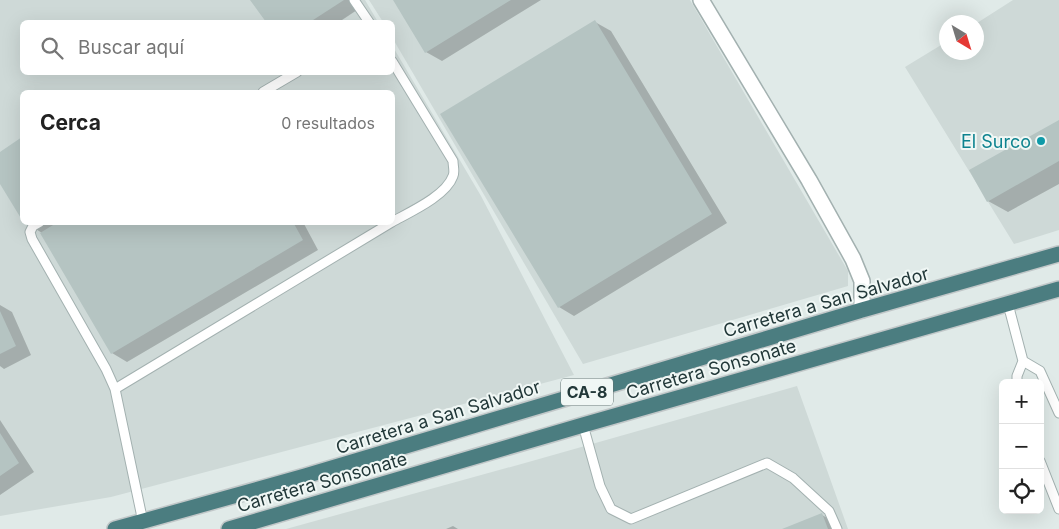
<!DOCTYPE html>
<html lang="es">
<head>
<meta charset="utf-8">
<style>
  :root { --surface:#fff; --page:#f2f2f2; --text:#222; --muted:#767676; --line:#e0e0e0 }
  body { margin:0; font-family:Inter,sans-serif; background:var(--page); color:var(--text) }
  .controls { position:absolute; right:15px; bottom:15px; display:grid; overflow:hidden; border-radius:8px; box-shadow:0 5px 20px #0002 }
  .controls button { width:45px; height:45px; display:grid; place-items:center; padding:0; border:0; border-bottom:1px solid var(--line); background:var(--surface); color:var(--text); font:25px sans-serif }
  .compass { position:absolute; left:939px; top:15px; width:45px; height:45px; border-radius:50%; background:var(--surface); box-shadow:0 5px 20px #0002; rotate:142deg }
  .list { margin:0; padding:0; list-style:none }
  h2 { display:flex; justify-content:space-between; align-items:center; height:65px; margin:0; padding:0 20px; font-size:21px }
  h2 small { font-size:16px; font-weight:400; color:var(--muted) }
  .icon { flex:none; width:28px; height:28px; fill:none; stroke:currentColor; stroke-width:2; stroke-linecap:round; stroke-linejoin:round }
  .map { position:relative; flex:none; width:1059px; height:529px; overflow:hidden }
  .search { position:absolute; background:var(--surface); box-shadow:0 5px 20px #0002; left:20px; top:20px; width:375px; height:55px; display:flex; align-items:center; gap:12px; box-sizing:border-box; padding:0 18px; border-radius:8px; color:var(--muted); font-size:19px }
  .panel { position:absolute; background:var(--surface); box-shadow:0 5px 20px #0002; left:20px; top:90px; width:375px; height:135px; border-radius:8px }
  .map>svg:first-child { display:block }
  .built { fill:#ced9d7; fill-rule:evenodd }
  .shadow { fill:#0003 }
  .building { fill:#b5c4c2 }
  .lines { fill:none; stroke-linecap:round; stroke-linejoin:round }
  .service-casing { stroke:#a3b1b0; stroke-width:11 }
  .minor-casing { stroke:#a3b1b0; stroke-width:18 }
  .trunk-casing { stroke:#c1c7c8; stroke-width:18 }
  .service { stroke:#fff; stroke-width:9 }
  .minor { stroke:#fff; stroke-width:15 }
  .trunk { stroke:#4b7d80; stroke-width:15 }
  .culture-dot { fill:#0f9aa8; stroke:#f0f7f5; stroke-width:2 }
  .labels { text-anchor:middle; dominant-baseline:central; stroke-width:4; stroke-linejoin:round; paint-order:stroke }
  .shield { fill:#f0f7f5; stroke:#607171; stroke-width:1 }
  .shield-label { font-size:16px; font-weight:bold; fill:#223839 }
  .culture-label { font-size:18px; fill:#0d838f; stroke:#f0f7f5; text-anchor:end }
  .street-label { font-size:18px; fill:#223839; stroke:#f0f7f5 }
</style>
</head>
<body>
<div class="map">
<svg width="1059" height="529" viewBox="0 0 1059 529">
  <rect width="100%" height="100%" fill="#e0eae8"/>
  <path class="built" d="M0,0h365l13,22h-356v50h370l1,-25 88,149 93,179 -463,122 -111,19zM22,92h370v130h-370z
    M369,0h321l158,271v15l-265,78 -190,-325 -1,-17h-9z
    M1013,0h46v230l-45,14 -109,-177 41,-25v10h30l1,-29z
    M797,386l51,143h-562l246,-68z"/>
  <path class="shadow" d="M252,0h98l7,10 -18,12h-72z
    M394,0h147l-99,61 -16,-9z
    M595,22l16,9 116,192 -153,93 -15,-9z
    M1059,122v62l-51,28 -20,-11z
    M22,139v79l-22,-36v-29z
    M25,222h278l15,28 -191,112 -15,-9 -70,-120z
    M0,305l12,7 19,43 -27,14 -4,-3z
    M0,420l34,52 -34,23z
    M822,515l16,9 2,5h-54z
    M453,526l5,3h-12z"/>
  <path class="building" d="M250,0h94l-34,22h-44z
    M393,0h118l-86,53z
    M595,20l117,194 -154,94 -118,-194z
    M1059,120v41l-72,41 -18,-32z
    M22,137v83l-22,-36v-32z
    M58,222h235l10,18 -192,114 -71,-121z
    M0,311l16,35 -16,8z
    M0,433l19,30 -19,13z
    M822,513l6,16h-46z"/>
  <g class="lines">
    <defs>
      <path id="service" d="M354,0l15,22
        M392,61l61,100c0,5 2,11 0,15 -7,20 -43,36 -61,46
        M263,92l34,-20
        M40,222l-7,4 -3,6 2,7 74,130 9,20 28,133
        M1008,304l15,57 -6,15v7
        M1023,361l17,10 19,42
        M115,389l277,-167
        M583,425l17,61 11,23 20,10 136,-56 26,15 36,33 8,18
        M1040,461l19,48"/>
      <path id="minor" d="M701,0l108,180 44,79 9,22v29"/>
      <path id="trunk" d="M115,529l190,-53 557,-166 197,-56
        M229,529l354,-104 476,-136"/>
    </defs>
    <use href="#service" class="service-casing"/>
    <use href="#minor" class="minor-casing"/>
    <use href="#trunk" class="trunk-casing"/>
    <use href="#service" class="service"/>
    <use href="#minor" class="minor"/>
    <use href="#trunk" class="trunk"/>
  </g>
  <circle class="culture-dot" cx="1041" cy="141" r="5"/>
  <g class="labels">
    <rect class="shield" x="561" y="378.5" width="52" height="27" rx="4"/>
    <g class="shield-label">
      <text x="587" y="392">CA-8</text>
    </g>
    <g class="culture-label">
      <text x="1031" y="141">El Surco</text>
    </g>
    <g class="street-label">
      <text transform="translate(826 302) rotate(-16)">Carretera a San Salvador</text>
      <text transform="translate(711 369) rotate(-16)">Carretera Sonsonate</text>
      <text transform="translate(438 417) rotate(-17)">Carretera a San Salvador</text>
      <text transform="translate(322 482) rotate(-16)">Carretera Sonsonate</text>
    </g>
  </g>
</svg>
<div class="controls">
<button>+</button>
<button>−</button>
<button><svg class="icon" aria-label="locate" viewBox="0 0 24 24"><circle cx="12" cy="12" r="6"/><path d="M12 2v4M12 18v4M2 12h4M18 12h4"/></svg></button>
</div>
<svg class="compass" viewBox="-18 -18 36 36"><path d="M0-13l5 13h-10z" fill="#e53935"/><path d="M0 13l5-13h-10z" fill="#767676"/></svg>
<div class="search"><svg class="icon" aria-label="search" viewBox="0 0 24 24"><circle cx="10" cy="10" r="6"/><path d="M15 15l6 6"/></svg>Buscar aquí</div>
<section class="panel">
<h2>Cerca<small>0 resultados</small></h2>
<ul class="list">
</ul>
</section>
</div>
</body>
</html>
